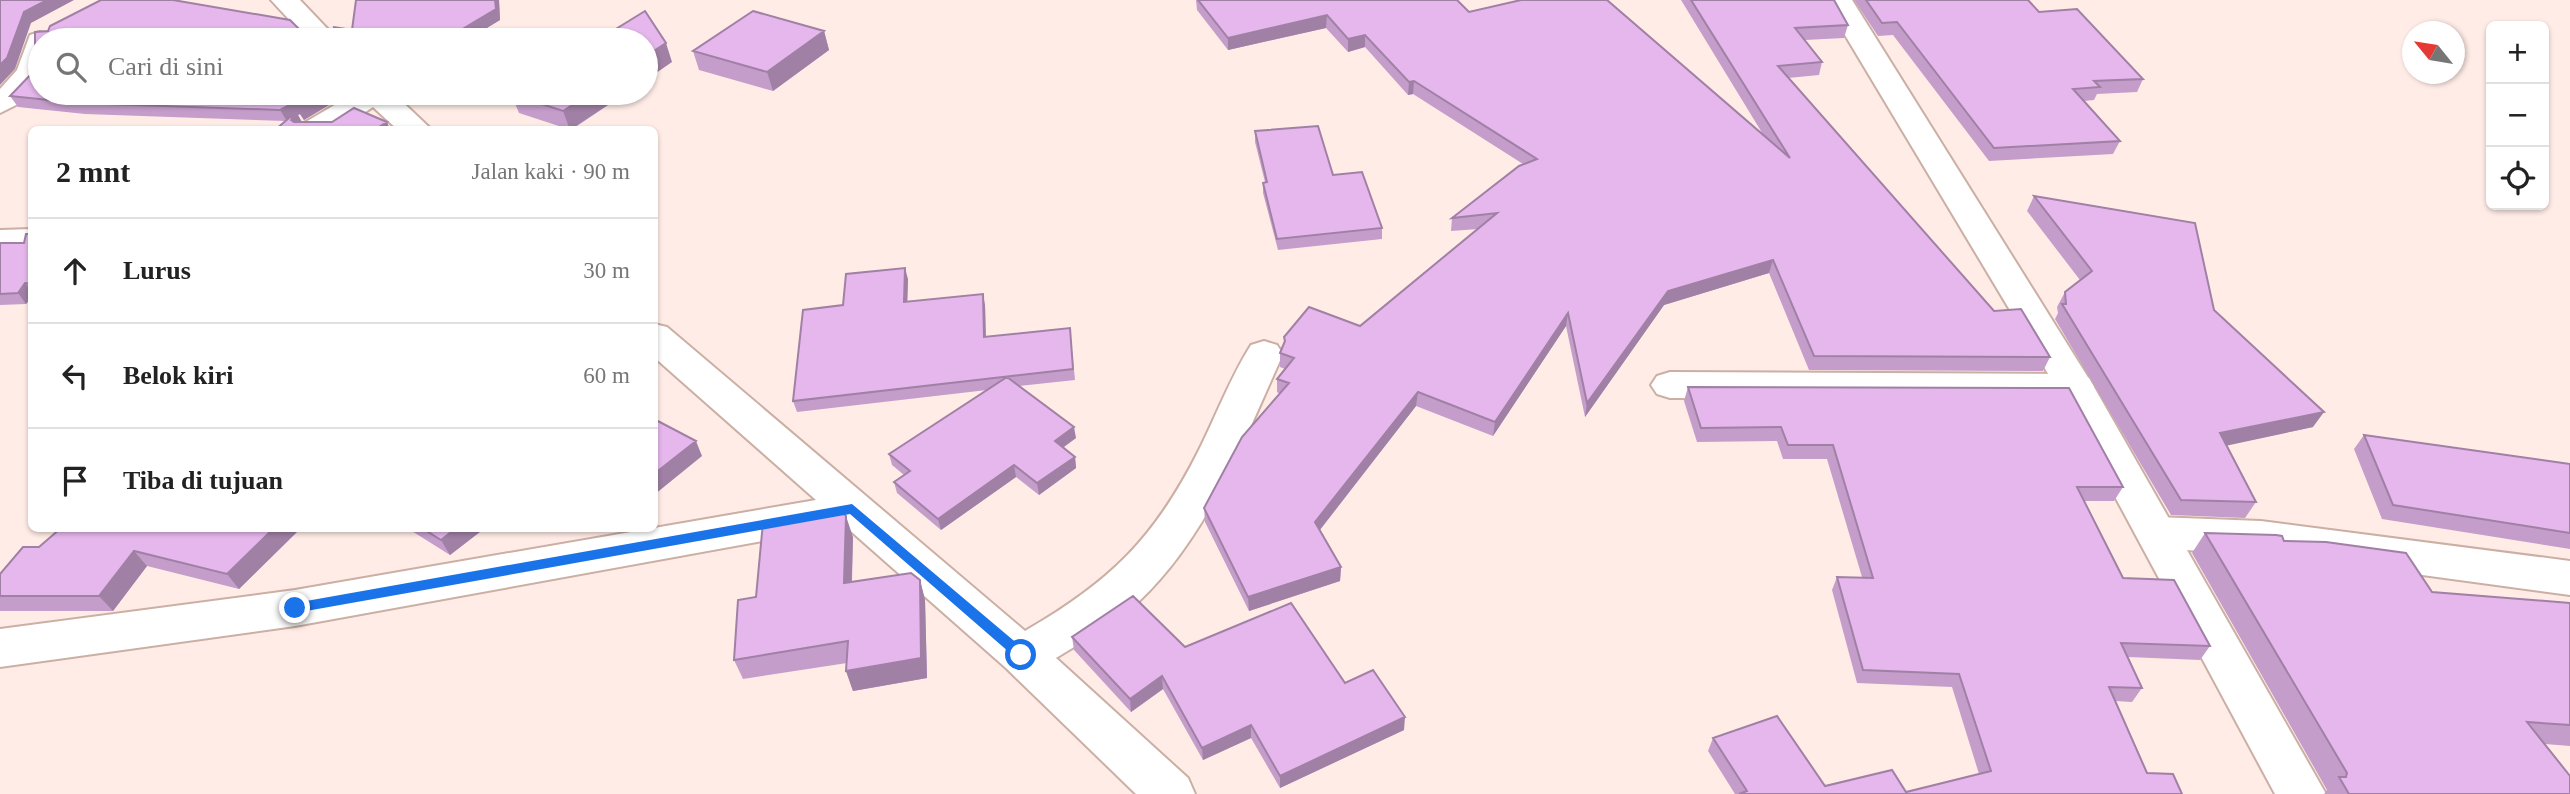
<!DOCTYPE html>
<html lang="id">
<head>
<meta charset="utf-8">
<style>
  :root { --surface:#fff; --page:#f2f2f2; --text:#222; --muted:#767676; --line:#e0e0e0 }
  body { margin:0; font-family:"Times New Roman",serif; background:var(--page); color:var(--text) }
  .controls { position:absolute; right:21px; top:21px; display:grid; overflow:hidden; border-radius:10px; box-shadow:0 2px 5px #0004 }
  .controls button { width:63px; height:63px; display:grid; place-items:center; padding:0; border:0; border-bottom:2px solid var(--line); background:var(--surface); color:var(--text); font:35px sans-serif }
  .compass { position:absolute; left:2402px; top:21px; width:63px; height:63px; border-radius:50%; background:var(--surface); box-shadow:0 2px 5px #0004; rotate:300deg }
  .stop { position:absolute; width:21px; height:21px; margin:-16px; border:5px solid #1a73e8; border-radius:50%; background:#fff }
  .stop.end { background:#1a73e8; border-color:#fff; box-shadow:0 2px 7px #0008 }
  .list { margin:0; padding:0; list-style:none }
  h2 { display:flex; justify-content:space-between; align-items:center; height:91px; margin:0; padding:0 28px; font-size:30px }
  h2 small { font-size:23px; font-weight:400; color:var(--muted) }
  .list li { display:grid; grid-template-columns:46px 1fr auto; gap:21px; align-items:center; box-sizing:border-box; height:105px; padding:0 28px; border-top:2px solid var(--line) }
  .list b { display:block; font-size:26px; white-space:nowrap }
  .list em { font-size:23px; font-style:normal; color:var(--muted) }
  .icon { flex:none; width:38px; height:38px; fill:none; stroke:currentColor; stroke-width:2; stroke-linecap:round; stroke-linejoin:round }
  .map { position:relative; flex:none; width:2570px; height:794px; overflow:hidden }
  .search { position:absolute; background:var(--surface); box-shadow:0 2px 5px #0004; left:28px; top:28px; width:630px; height:77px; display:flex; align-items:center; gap:18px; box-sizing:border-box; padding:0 24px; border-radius:38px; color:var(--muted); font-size:26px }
  .panel { position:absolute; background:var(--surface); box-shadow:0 2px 5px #0004; left:28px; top:126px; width:630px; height:406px; border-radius:10px }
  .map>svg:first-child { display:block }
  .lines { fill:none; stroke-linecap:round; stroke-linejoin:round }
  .minor-casing { stroke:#cbafa4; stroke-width:4 }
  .tertiary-casing { stroke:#cbafa4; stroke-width:4 }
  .minor { fill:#fff; fill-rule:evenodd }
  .tertiary { fill:#fff; fill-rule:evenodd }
  .wall { fill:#c59dcb }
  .shaded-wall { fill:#a080a5 }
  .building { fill:#e5b7ec; stroke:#a080a5; stroke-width:2 }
  .route { fill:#1a73e8 }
</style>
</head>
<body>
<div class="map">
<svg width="2570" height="794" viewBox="0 0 2570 794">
  <rect width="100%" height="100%" fill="#ffece6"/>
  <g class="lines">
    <defs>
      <path id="minor" d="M271,0h29l38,40h-30z
        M40,32l10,3 4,5h-14v41l-20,22 -20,10v-24l17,-19 13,-35z
        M355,93h38l39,37h-34l-25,-23 -35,23h-38l4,-7z
        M32,229v22l-32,1v-22z
        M654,324l13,3 358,304c85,-49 130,-93 174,-181 17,-34 31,-72 52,-105l13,-4 13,4 6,9c-41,90 -78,192 -156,258 -22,18 -47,31 -71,46l132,120 7,16h-59l-130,-126 -161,-142 -550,100 -295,41v-38l295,-39 521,-90 -162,-143z
        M1670,372l405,2 14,4 5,9 -5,9 -14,4 -405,-2 -13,-4 -6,-9 6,-9z
        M2156,517l105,4 309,40v34l-309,-42 -105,-4 -15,-5 -6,-11 6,-11z"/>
      <path id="tertiary" d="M1824,0h28l242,387 232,407h-51l-219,-407z"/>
    </defs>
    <use href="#minor" class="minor-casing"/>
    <use href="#tertiary" class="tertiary-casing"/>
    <use href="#minor" class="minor"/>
    <use href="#tertiary" class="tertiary"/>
  </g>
  <path class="wall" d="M101,0h72l117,20 12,12h30l2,-5 18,3 4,-30h143l1,20 -33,20h-427v53h300l-14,7 3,5 -25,15 -4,-6 -2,1 3,7h31l22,-14 33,14 3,8h-115l10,-9 -200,-7 -67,-7 -8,-11 25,-26v-38l13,-1 2,-5z
    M1196,0h261l12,12 295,124 -83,-136h153l14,25 -4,13 -39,2 17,22 -3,13 -31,3 206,233 56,46 -7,14 -234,-1 -40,-97 -105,32 -79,112 -19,-91 -73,110 -77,-30 -96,124 21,37 -1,14 -91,30 -44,-89 -1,-14 76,-114 -3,-2v-13l8,-10 -5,-2v-14l4,-8v-8l76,-11 118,-97 -27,2 1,-13 71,-54 -110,-70 -5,1 -43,-48 -17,5 -22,-24 -98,22 -31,-40z
    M1854,0h174l11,12 104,67 -6,13 -40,2 -3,6 -10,1 36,40 -7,13 -124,7 -96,-126 -15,1z
    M824,31l5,19 -56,41 -74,-21 -6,-19z
    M513,93h113l-55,37 -52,-17 -8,-19z
    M1255,131l78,44 49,53v11l-104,11 -15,-57v-10l2,-1 -10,-40z
    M2034,196l180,114 99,117 -86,18 29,57 -11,16 -74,-3 -116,-196 3,-6 -1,-6 8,-15 15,-12 -53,-69z
    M32,234v63l-6,7 -26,1v-62h24z
    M908,279l-1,23 78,3 1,32 85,2 4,41 -56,6 57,52 -13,10 12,9 1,11 -37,27 -23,-18 -75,53 -44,-37 -3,-11 10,-7 -12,-10 -3,-11 98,-64 -190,22 -4,-11 50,-96z
    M1688,387l435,100 -9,14h-30l39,77 87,68 -10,14 -72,-3 14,31 -10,14 -17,-1 32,72 35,21h-447l-27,-43 5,-13 112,48 81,6 73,-18 -27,-87 -95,-4 -25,-93 5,-13h25l-35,-118h-44l-6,-18 -80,1 -13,-41z
    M2364,435l206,29v85l-188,-30 -28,-70z
    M301,528l-62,61 -92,-23 -34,45h-113v-37l39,-27z
    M407,528h78l-35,27z
    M2205,533l79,8 148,51 138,11v143l-25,-2 25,50h-246l3,-4 -135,-237z
    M853,537l-1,45 68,-2 5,20 2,78 -74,13 -7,-20 1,-8 -104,16 -9,-19z
    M1072,637l113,10 160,36 59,47 -124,58 -29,-50 -48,22 -40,-71 -32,23 -57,-62z"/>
  <path class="shaded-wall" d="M47,0h27l-43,23 -16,46 -15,16v-20l24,-53z
    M495,0h4l1,20 -33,20h-23z
    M1327,15l-1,13 -98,22v-12z
    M824,31l5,19 -56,41 -6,-19z
    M1365,35v12l-17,5v-13z
    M666,43l6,19 -26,18v-24z
    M1414,81l-1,13 -5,1 1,-13z
    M313,93h27l-14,7 3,5 -25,15 -4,-6 -2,1 4,7 -15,-1 -7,-11z
    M590,93h36l-56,37 -7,-19z
    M387,122l3,8h-16z
    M1773,260l-4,13 -105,32 -79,112 2,-14 81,-112z
    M905,268l3,11 -1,34 -3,-11z
    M25,283l7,9v5l-6,7 -8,-11z
    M983,294l2,11 1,43 -2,-11z
    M1568,313l-2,13 -73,110 2,-14z
    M1418,392l-2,14 -101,130v-14z
    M2324,412l-11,15 -102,22 9,-16z
    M1074,427l2,11 -20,14 -1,-11z
    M696,441l6,15 -48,39v-21z
    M1075,457l1,11 -37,27 -2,-12z
    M1014,465l2,12 -75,53 -3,-11z
    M846,516l7,21 -2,66 -7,-20z
    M274,528h27l-62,61 -12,-15z
    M456,528h29l-35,27 -9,-15z
    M134,551l13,15 -34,45 -14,-15z
    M1341,567l-1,14 -91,30 -1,-14z
    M920,580l5,20 2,78 -74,13 -7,-20z
    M1162,676l1,13 -32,23 -1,-13z
    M1405,717l-1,13 -124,58v-12z
    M1251,725v13l-48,22 -1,-12z"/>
  <path class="building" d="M0,0h47l-23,12 -17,46 -7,7z
    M101,0h72l117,20 12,12h30l2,-5 18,3 4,-30h139l1,9 -52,31h-14l-12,-3 -7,3h-371v53h273l-33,17 -202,-7 -68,-7 25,-26v-38l13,-1 2,-5z
    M1198,0h259l12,12 52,-12h86l183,158 -99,-158h143l14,25 -53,3 27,34 -44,4 216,245 27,-2 29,48 -236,-1 -41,-96 -105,31 -81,112 -19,-90 -73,109 -77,-30 -103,130 26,45 -93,30 -44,-89 38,-71 47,-54 -12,-4 17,-21 -14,-5 5,-12 -1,-4 25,-30 51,19 137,-113 -45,5 67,-52 18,-7 -123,-78 -5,1 -44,-47 -17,4 -21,-24 -99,23z
    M1866,0h162l11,12 38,-3 66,70 -49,2 6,6 -27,2 47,52 -126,7 -97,-126 -15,1z
    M645,11l21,32 -20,13v-16h-48z
    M753,11l71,20 -57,41 -74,-21z
    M317,93l6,2 -25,15z
    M513,93h77l-27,18 -52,-17z
    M354,108l33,14 -13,8h-99l21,-18 -5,8 3,2h38z
    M1318,126l15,49 29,-3 20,56 -105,11 -14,-56 4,-1 -12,-51z
    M2034,196l161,27 19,87 110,102 -104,21 36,69 -75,-2 -119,-196h4l-1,-12 27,-21z
    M26,234h6v50l-7,-1 -7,10 -18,1v-51h24z
    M905,268l-1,34 79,-8 1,43 86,-9 3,41 -280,32 10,-91 40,-5 3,-31z
    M1007,377l67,50 -19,14 20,16 -38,26 -23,-18 -76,54 -44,-37 16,-11 -21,-17z
    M1688,387l381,1 54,99h-46l46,91 51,2 36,66 -89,-3 21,45 -33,-1 38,86 26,1 9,20h-443l8,-3 -34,-53 64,-22 48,70 67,-16 14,22 85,-21 -32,-97 -96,-4 -26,-93 36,1 -40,-133h-45l-7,-18 -80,1z
    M654,419l42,22 -42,33z
    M2364,435l206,29v69l-177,-28z
    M838,509l8,7 -2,67 67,-10 9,7 1,78 -75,13 2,-30 -114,19 4,-60 18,-3 7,-75z
    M61,528h213l-47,46 -93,-23 -35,45h-99v-22l23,-27h16z
    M422,528h34l-15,12z
    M2205,533l71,2 6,1 2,5 42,1 80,11 26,39 138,11v122l-43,-3 43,54v18h-221l-10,-17h7l1,-4z
    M1133,596l52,51 106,-44 54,80 28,-13 32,47 -125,59 -29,-51 -49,23 -40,-72 -32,23 -58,-62z"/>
  <path class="route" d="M852,504l174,147v8h-9l-167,-145 -555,99 -7,-5 7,-5z"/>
</svg>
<div class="controls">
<button>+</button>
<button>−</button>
<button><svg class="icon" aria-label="locate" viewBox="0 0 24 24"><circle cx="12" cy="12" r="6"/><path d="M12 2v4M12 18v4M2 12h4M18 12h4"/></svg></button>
</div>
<svg class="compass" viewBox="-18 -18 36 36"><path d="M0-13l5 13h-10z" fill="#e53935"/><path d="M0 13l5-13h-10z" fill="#767676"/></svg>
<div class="stop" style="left:1021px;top:655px"></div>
<div class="stop end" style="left:295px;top:608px"></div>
<div class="search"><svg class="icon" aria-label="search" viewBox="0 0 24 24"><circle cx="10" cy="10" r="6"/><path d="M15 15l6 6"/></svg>Cari di sini</div>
<section class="panel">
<h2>2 mnt<small>Jalan kaki · 90 m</small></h2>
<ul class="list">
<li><svg class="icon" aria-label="ahead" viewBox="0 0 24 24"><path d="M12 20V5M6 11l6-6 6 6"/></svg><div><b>Lurus</b></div><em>30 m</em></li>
<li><svg class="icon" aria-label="left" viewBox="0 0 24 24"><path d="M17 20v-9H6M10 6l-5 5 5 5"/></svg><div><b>Belok kiri</b></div><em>60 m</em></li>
<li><svg class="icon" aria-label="arrive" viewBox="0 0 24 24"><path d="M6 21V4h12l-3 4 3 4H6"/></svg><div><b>Tiba di tujuan</b></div></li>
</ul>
</section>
</div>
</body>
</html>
